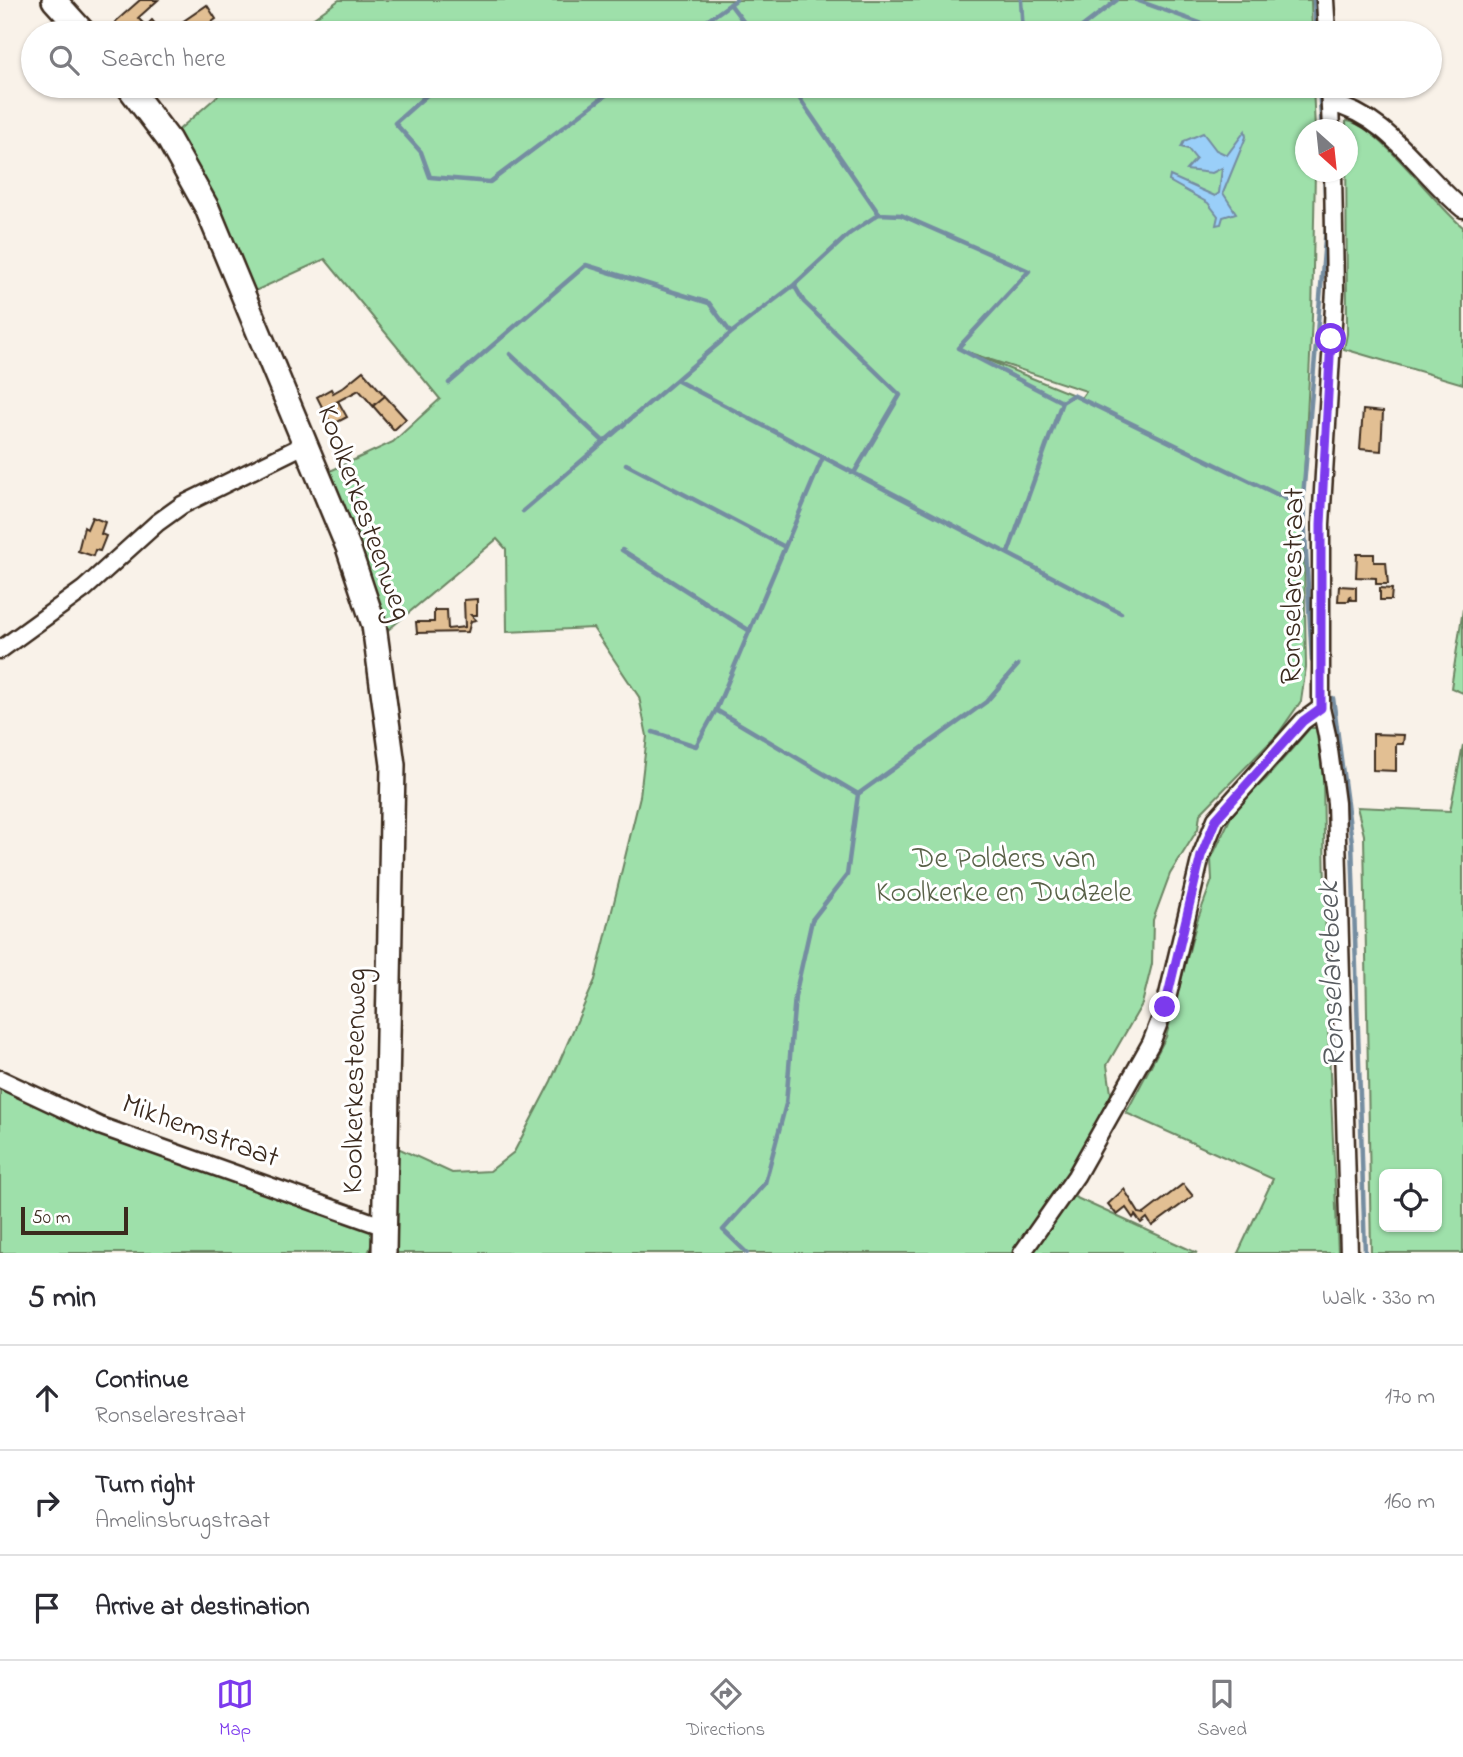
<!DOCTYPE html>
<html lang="en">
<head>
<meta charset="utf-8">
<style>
  :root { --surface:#fff; --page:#f2f2f3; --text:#2b2b33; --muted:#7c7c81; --line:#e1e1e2; --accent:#7c3aed }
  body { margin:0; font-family:"Indie Flower",sans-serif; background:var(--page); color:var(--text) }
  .controls { position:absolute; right:21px; bottom:21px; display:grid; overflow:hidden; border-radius:10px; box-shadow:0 2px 5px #0004 }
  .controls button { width:63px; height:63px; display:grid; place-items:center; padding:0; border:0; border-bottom:2px solid var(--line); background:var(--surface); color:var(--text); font:35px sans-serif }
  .compass { position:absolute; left:1295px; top:119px; width:63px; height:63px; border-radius:50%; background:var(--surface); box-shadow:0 2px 5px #0004; rotate:153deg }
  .scale { position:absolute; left:21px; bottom:18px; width:107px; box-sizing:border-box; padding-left:7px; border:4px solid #3b2a1e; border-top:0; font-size:19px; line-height:24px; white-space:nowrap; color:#3b2a1e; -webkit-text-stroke:5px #fff; paint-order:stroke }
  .stop { position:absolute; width:21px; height:21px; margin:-16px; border:5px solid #7c3aed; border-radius:50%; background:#fff }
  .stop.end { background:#7c3aed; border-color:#fff; box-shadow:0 2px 7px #0008 }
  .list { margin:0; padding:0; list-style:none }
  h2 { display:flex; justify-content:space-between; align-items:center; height:91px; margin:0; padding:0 28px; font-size:30px }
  h2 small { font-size:23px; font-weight:400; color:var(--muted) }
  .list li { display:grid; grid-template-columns:46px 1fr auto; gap:21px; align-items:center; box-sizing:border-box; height:105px; padding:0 28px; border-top:2px solid var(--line) }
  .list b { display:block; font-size:26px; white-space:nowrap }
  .list p { margin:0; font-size:23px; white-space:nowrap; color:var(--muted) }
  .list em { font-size:23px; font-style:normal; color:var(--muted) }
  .icon { flex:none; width:38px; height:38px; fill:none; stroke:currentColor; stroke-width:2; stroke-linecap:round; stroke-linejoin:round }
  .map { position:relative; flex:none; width:1463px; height:1253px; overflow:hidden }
  .search { position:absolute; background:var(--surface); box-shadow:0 2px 5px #0004; left:21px; right:21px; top:21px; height:77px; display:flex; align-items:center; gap:18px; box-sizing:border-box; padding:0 24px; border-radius:38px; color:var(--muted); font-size:26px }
  .sheet { height:406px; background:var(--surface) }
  nav { display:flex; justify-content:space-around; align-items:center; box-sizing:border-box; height:98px; border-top:2px solid var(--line); background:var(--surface); font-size:19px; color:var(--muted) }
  nav a { display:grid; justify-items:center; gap:4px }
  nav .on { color:var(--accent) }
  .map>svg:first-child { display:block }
  .green { fill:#9ee0aa; stroke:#6c8564; stroke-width:2; fill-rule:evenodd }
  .water { fill:#9acff9; stroke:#748da1; stroke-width:2 }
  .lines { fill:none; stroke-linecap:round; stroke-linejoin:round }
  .stream { stroke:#748da1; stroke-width:4.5 }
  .building { fill:#e2bf93; stroke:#3b2a1e; stroke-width:2 }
  .minor-casing { stroke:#3b2a1e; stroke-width:21 }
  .secondary-casing { stroke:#3b2a1e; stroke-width:28 }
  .minor { stroke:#fff; stroke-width:16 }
  .secondary { stroke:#fff; stroke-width:23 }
  .route { stroke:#7c3aed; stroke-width:9 }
  .labels { text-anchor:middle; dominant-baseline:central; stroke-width:6; stroke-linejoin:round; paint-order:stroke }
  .street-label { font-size:30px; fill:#3b2a1e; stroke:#fff }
  .park-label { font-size:30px; fill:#596148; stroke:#fff }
  .water-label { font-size:32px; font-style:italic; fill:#585c60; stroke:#fff }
</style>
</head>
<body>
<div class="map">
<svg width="1463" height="1253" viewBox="0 0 1463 1253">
  <rect width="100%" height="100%" fill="#f9f2e9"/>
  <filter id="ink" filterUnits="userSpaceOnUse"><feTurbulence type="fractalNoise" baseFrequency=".0143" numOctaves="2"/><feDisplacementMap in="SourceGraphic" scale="14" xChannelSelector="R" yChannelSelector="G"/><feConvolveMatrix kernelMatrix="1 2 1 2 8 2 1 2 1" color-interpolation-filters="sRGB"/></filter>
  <g filter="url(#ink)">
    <path class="green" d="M339,0h972l1,33h-1019z
      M229,86h1084l2,43 -9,1v42h9l-3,145 -9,180 3,170 -5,34 -23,33 -78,80 -2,15 -28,45 -17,46 -1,44 -10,40 -35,61 6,42 -94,146h-623l2,-105 54,25 38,-2 24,-19 37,-71 44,-101 45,-184 7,-60 -8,-39 -46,-69 -86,4 -1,-83 -9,-10 -109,91 -29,-89 -29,-70 63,-29 47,-43 -115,-140 -70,32 -38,-86 -42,-72zM970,353l116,38 -5,7z
      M1346,121c30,1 89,84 117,106v157l-119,-35 3,-15z
      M1463,609v84l-12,-5z
      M1310,728h6l7,48 4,230 11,247h-100l35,-74 -147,-66 40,-76 31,-116 15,-41 -1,-21 24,-51 31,-29z
      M1463,745v508h-92l-7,-418 -7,-28 93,4zM1384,1174h53v53h-53z
      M0,1083l378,147 -10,23h-368z
      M1068,1194l129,59h-170z"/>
    <path class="water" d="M1245,131l1,6 -23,56 13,20 -13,4 -2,7 -5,1 2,-9 -10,-13 -39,-22 1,-5 45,20 4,-3 3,-25 -10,5 -26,-3 10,-11 -8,-10 -7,-2 3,-6 19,-8 13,17 11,5z"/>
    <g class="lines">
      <path class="stream" d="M1021,0l2,33
        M1136,0l92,33
        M1314,0l2,33
        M730,4l22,29
        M690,33l46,-33
        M1074,33l43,-33
        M437,86l-42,37 26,29 9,25 60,5 128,-96
        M1319,86l3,44
        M1324,172l2,44
        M879,214l22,1 128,56 -71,77 104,54
        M794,285l10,17 96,93 -46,78
        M510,354l93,87
        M676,380l445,233
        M449,383l137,-118 123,38 22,30
        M626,464l159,83
        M523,511l208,-178 63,-48 55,-51 30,-20 -88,-128
        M622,550l128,81
        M1008,553l54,-151 11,-7 222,108
        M1312,661l-9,-164 23,-269
        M1333,698l19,144 13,411
        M716,710l107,-253
        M653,732l43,14 20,-36 142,84
        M747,1253l-24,-23 42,-47 21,-79 9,-108 17,-76 35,-45 11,-81 128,-92 32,-37"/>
    </g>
    <path class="building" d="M140,0h18l-20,18 8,8 6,-6 7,9 -4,4h-20l-7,-8 -6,5 -7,-8z
      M207,5l9,14 -19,14h-31z
      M363,371l22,25 -12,10 -14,-16 -36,19 -6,-12 14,-8 2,4 9,-5z
      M385,396l21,23 -12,11 -21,-24z
      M338,401l9,16 -15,8 -9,-16z
      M1363,410l20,2 -2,39 -21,-2z
      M92,517l13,5 -4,12 5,2 -6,15 -5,-1 -2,6 -15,-5 6,-24 3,2z
      M1357,554h17v8h12l2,22h-12v-6l-20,-1z
      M1339,586l17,1v13h-5l-1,-4 -1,5h-11z
      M1380,588l12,1 -1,11h-11z
      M477,599v16h-6l5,5 -5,1 -3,11 -51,1 -1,-11h18v-12h13l1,19 17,-2 -1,-27z
      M1373,734l31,1 -1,9h-7v27l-23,-1z
      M1183,1184l10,12 -41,30 -5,-8 -6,5 -6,-8 -2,3 -7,-10 -9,7 -9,-11 16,-15 15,24 5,1z"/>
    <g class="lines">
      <defs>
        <path id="minor" d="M1325,0l2,33
          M1329,86l2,44
          M1330,103c60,14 88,69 133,106
          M1333,172l2,118 -14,234v184l6,27 9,68 13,450
          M0,650l84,-61 73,-66 25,-18 124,-61
          M0,1079l100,47 285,101
          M1022,1253l54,-77 75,-133 14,-36 36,-151 15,-37 87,-98 18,-13"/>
        <path id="secondary" d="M54,0l30,33
          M128,86l41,54 38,68 141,339 26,78 19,140 -9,488"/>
      </defs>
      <use href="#minor" class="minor-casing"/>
      <use href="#secondary" class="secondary-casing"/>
      <use href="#minor" class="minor"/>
      <use href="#secondary" class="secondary"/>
    </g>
  </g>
  <g class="lines" filter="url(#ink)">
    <path class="route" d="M1165,1007l36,-151 15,-37 87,-98 18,-13v-184l10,-185"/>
  </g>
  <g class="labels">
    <g class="street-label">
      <text transform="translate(363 513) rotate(70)">Koolkerkesteenweg</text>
      <text transform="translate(1294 586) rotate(-89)">Ronselarestraat</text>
      <text transform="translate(356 1081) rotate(-89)">Koolkerkesteenweg</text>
      <text transform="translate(200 1132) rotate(20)">Mikhemstraat</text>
    </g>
    <g class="park-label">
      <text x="1004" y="860">De Polders van<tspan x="1004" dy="34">Koolkerke en Dudzele</tspan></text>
    </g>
    <g class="water-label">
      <text transform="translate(1333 975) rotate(-92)">Ronselarebeek</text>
    </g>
  </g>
</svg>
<div class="controls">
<button><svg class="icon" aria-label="locate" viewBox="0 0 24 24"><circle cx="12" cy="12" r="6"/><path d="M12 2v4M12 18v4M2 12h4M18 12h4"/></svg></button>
</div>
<svg class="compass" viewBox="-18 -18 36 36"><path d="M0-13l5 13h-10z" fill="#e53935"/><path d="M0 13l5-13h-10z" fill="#7c7c81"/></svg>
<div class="scale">50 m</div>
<div class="stop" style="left:1331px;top:339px"></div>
<div class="stop end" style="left:1165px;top:1007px"></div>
<div class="search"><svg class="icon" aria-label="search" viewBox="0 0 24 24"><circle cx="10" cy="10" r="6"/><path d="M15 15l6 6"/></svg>Search here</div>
</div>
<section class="sheet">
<h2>5 min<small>Walk · 330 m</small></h2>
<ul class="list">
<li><svg class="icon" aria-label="ahead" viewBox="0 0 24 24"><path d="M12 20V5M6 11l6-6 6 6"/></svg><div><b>Continue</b><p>Ronselarestraat</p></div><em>170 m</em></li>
<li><svg class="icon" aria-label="right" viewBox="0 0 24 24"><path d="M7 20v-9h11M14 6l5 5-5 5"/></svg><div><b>Turn right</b><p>Amelinsbrugstraat</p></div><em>160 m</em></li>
<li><svg class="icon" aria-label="arrive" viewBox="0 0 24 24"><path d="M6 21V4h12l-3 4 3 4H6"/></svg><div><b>Arrive at destination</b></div></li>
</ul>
</section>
<nav>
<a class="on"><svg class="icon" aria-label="map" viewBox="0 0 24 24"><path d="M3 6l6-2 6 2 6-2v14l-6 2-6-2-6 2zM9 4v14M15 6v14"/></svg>Map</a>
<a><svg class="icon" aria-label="directions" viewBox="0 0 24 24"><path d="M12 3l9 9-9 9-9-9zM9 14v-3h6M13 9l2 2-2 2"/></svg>Directions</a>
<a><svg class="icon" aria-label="saved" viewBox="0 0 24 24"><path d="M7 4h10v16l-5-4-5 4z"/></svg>Saved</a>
</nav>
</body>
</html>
